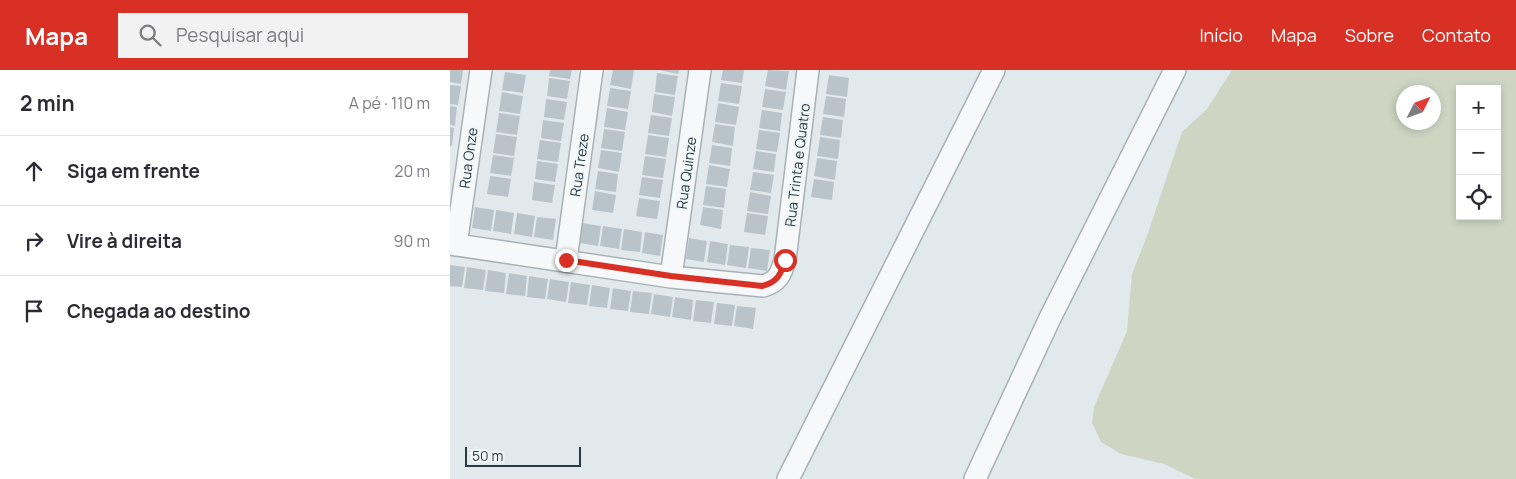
<!DOCTYPE html>
<html lang="pt">
<head>
<meta charset="utf-8">
<style>
  :root { --surface:#fff; --page:#f2f2f3; --text:#2b2b33; --muted:#7c7c81; --line:#e1e1e2; --accent:#d93025 }
  body { margin:0; font-family:Manrope,sans-serif; background:var(--page); color:var(--text) }
  .controls { position:absolute; right:15px; top:15px; display:grid; overflow:hidden; border-radius:0px; box-shadow:0 2px 8px #0003 }
  .controls button { width:45px; height:45px; display:grid; place-items:center; padding:0; border:0; border-bottom:1px solid var(--line); background:var(--surface); color:var(--text); font:25px sans-serif }
  .compass { position:absolute; left:946px; top:15px; width:45px; height:45px; border-radius:50%; background:var(--surface); box-shadow:0 2px 8px #0003; rotate:48deg }
  .scale { position:absolute; left:15px; bottom:12px; width:116px; box-sizing:border-box; padding-left:5px; border:2px solid #293c45; border-top:0; font-size:14px; line-height:18px; white-space:nowrap; color:#293c45; -webkit-text-stroke:4px #f2f7f9; paint-order:stroke }
  .stop { position:absolute; width:15px; height:15px; margin:-11px; border:4px solid #d93025; border-radius:50%; background:#fff }
  .stop.end { background:#d93025; border-color:#fff; box-shadow:0 1px 5px #0008 }
  .list { margin:0; padding:0; list-style:none }
  h2 { display:flex; justify-content:space-between; align-items:center; height:65px; margin:0; padding:0 20px; font-size:21px }
  h2 small { font-size:16px; font-weight:400; color:var(--muted) }
  .list li { display:grid; grid-template-columns:32px 1fr auto; gap:15px; align-items:center; box-sizing:border-box; height:70px; padding:0 20px; border-top:1px solid var(--line) }
  .list b { display:block; font-size:19px; white-space:nowrap }
  .list em { font-size:16px; font-style:normal; color:var(--muted) }
  .icon { flex:none; width:28px; height:28px; fill:none; stroke:currentColor; stroke-width:2; stroke-linecap:round; stroke-linejoin:round }
  .map { position:relative; flex:none; width:1066px; height:409px; overflow:hidden }
  header { display:flex; align-items:center; gap:30px; box-sizing:border-box; height:70px; padding:0 25px; background:var(--accent); color:#fff }
  header strong { font-size:24px }
  nav { display:flex; gap:28px; margin-inline-start:auto; font-size:18px }
  .search { width:350px; height:45px; background:var(--page); display:flex; align-items:center; gap:12px; box-sizing:border-box; padding:0 18px; border-radius:0px; color:var(--muted); font-size:19px }
  main { display:flex }
  aside { flex:1; background:var(--surface) }
  .map>svg:first-child { display:block }
  .green { fill:#ced6c3; fill-rule:evenodd }
  .building { fill:#b9c4ca }
  .lines { fill:none; stroke-linecap:round; stroke-linejoin:round }
  .minor-casing { stroke:#a7b2b7; stroke-width:24 }
  .minor { stroke:#f6f8f9; stroke-width:21 }
  .route { stroke:#d93025; stroke-width:6 }
  .labels { text-anchor:middle; dominant-baseline:central; stroke-width:4; stroke-linejoin:round; paint-order:stroke }
  .street-label { font-size:14px; fill:#293c45; stroke:#f2f7f9 }
</style>
</head>
<body>
<header>
<strong>Mapa</strong>
<div class="search"><svg class="icon" aria-label="search" viewBox="0 0 24 24"><circle cx="10" cy="10" r="6"/><path d="M15 15l6 6"/></svg>Pesquisar aqui</div>
<nav><a>Início</a><a>Mapa</a><a>Sobre</a><a>Contato</a></nav>
</header>
<main>
<aside>
<h2>2 min<small>A pé · 110 m</small></h2>
<ul class="list">
<li><svg class="icon" aria-label="ahead" viewBox="0 0 24 24"><path d="M12 20V5M6 11l6-6 6 6"/></svg><div><b>Siga em frente</b></div><em>20 m</em></li>
<li><svg class="icon" aria-label="right" viewBox="0 0 24 24"><path d="M7 20v-9h11M14 6l5 5-5 5"/></svg><div><b>Vire à direita</b></div><em>90 m</em></li>
<li><svg class="icon" aria-label="arrive" viewBox="0 0 24 24"><path d="M6 21V4h12l-3 4 3 4H6"/></svg><div><b>Chegada ao destino</b></div></li>
</ul>
</aside>
<div class="map">
<svg width="1066" height="409" viewBox="0 0 1066 409">
  <rect width="100%" height="100%" fill="#e2e9ec"/>
  <path class="green" d="M782,0h284v409h-321l-31,-15 -43,-10 -20,-12 -9,-19 2,-16 33,-76 5,-57 16,-41 34,-101 25,-23zM1010,19h37v127h-37zM954,22h30v30h-30z"/>
  <path class="building" d="M0,0h13l-2,14 -11,-2z
    M100,0h22l-2,9 -21,-3z
    M163,0h21l-3,19 -21,-4z
    M209,0h20l-1,4z
    M273,0h21l-2,13 -21,-3z
    M318,0l21,1 -3,19 -21,-4z
    M55,2l21,3 -3,18 -21,-3z
    M207,3l21,3 -3,19 -20,-3z
    M379,5l20,3 -2,19 -21,-3z
    M99,8l21,3 -3,18 -20,-3z
    M271,13l21,3 -3,18 -21,-3z
    M0,15l11,1 -3,19 -8,-1z
    M160,18l21,3 -3,18 -21,-3z
    M315,19l21,3 -3,18 -21,-3z
    M52,22l21,4 -3,18 -21,-3z
    M204,24l21,3 -3,19 -20,-4z
    M376,26l20,3 -2,18 -21,-3z
    M96,29l21,3 -3,18 -20,-3z
    M268,33l21,4 -3,18 -21,-3z
    M0,36l7,1 -2,19 -5,-1z
    M157,38l21,4 -3,18 -21,-3z
    M312,40l20,3 -2,18 -21,-3z
    M49,43l21,3 -3,19 -21,-3z
    M201,45l21,3 -3,18 -21,-3z
    M373,47l20,3 -2,18 -21,-3z
    M93,50l21,3 -3,18 -20,-3z
    M265,54l20,3 -2,19 -21,-4z
    M0,57l4,1 -2,18h-2z
    M154,59l21,3 -3,19 -21,-3z
    M309,60l21,3 -3,19 -21,-3z
    M46,64l21,3 -3,19 -21,-3z
    M198,65l21,3 -3,19 -21,-3z
    M370,67l20,3 -2,19 -21,-3z
    M90,70l21,3 -3,19 -21,-3z
    M262,75l20,3 -2,18 -21,-3z
    M151,80l21,3 -3,19 -21,-4z
    M306,81l20,3 -2,18 -21,-3z
    M43,85l21,3 -3,18 -21,-3z
    M195,86l21,3 -3,19 -21,-3z
    M367,88l20,3 -2,19 -21,-4z
    M87,91l21,3 -3,18 -20,-3z
    M259,95l21,4 -3,18 -21,-3z
    M148,101l20,3 -2,18 -21,-3z
    M303,102l21,3 -3,18 -21,-3z
    M40,106l21,3 -3,18 -21,-3z
    M192,107l21,3 -3,18 -21,-3z
    M364,109l20,3 -2,18 -21,-3z
    M84,112l21,3 -3,18 -20,-3z
    M256,116l20,3 -2,19 -21,-3z
    M145,121l21,4 -3,18 -21,-3z
    M300,122l21,4 -3,18 -21,-3z
    M189,128l21,3 -3,18 -21,-3z
    M25,137l19,3 -3,21 -19,-3z
    M253,137l20,3 -2,19 -21,-4z
    M46,140l18,3 -3,21 -18,-3z
    M67,143l18,3 -3,21 -18,-3z
    M297,143l21,3 -3,19 -21,-3z
    M87,147l19,2 -3,21 -19,-3z
    M132,153l19,3 -3,20 -18,-3z
    M153,156l19,3 -3,20 -19,-3z
    M174,159l18,3 -2,20 -19,-2z
    M195,162l18,3 -3,21 -18,-3z
    M239,168l18,3 -3,21 -18,-3z
    M260,171l18,3 -3,21 -18,-3z
    M280,175l19,2 -3,21 -19,-3z
    M301,178l19,2 -3,21 -19,-3z
    M0,195l15,2 -3,20 -12,-1z
    M17,197l19,3 -3,20 -19,-2z
    M38,200l18,3 -2,20 -19,-2z
    M59,203l18,3 -2,20 -19,-2z
    M79,206l19,3 -3,20 -18,-2z
    M100,209l19,3 -3,20 -19,-3z
    M121,212l19,3 -3,20 -19,-2z
    M142,215l18,3 -3,20 -18,-2z
    M163,218l18,3 -3,20 -18,-2z
    M183,221l19,2 -3,21 -19,-2z
    M204,224l19,3 -3,20 -19,-3z
    M225,227l18,3 -2,20 -19,-3z
    M246,230l18,2 -3,21 -18,-2z
    M267,233l18,2 -3,21 -18,-2z
    M287,236l19,2 -3,21 -19,-3z"/>
  <g class="lines">
    <defs>
      <path id="minor" d="M0,174l221,33 92,9c15,-4 18,-12 22,-26l23,-190
        M6,175l25,-175
        M116,190l26,-190
        M221,207l29,-207
        M338,409l206,-409
        M525,409l75,-161 125,-248"/>
    </defs>
    <use href="#minor" class="minor-casing"/>
    <use href="#minor" class="minor"/>
  </g>
  <g class="lines">
    <path class="route" d="M116,190l105,16 91,10c16,-4 19,-12 23,-26"/>
  </g>
  <g class="labels">
    <g class="street-label">
      <text transform="translate(18 88) rotate(-82)">Rua Onze</text>
      <text transform="translate(129 95) rotate(-82)">Rua Treze</text>
      <text transform="translate(347 95) rotate(-83)">Rua Trinta e Quatro</text>
      <text transform="translate(236 103) rotate(-82)">Rua Quinze</text>
    </g>
  </g>
</svg>
<div class="controls">
<button>+</button>
<button>−</button>
<button><svg class="icon" aria-label="locate" viewBox="0 0 24 24"><circle cx="12" cy="12" r="6"/><path d="M12 2v4M12 18v4M2 12h4M18 12h4"/></svg></button>
</div>
<svg class="compass" viewBox="-18 -18 36 36"><path d="M0-13l5 13h-10z" fill="#e53935"/><path d="M0 13l5-13h-10z" fill="#7c7c81"/></svg>
<div class="scale">50 m</div>
<div class="stop" style="left:335px;top:190px"></div>
<div class="stop end" style="left:116px;top:190px"></div>
</div>
</main>
</body>
</html>
